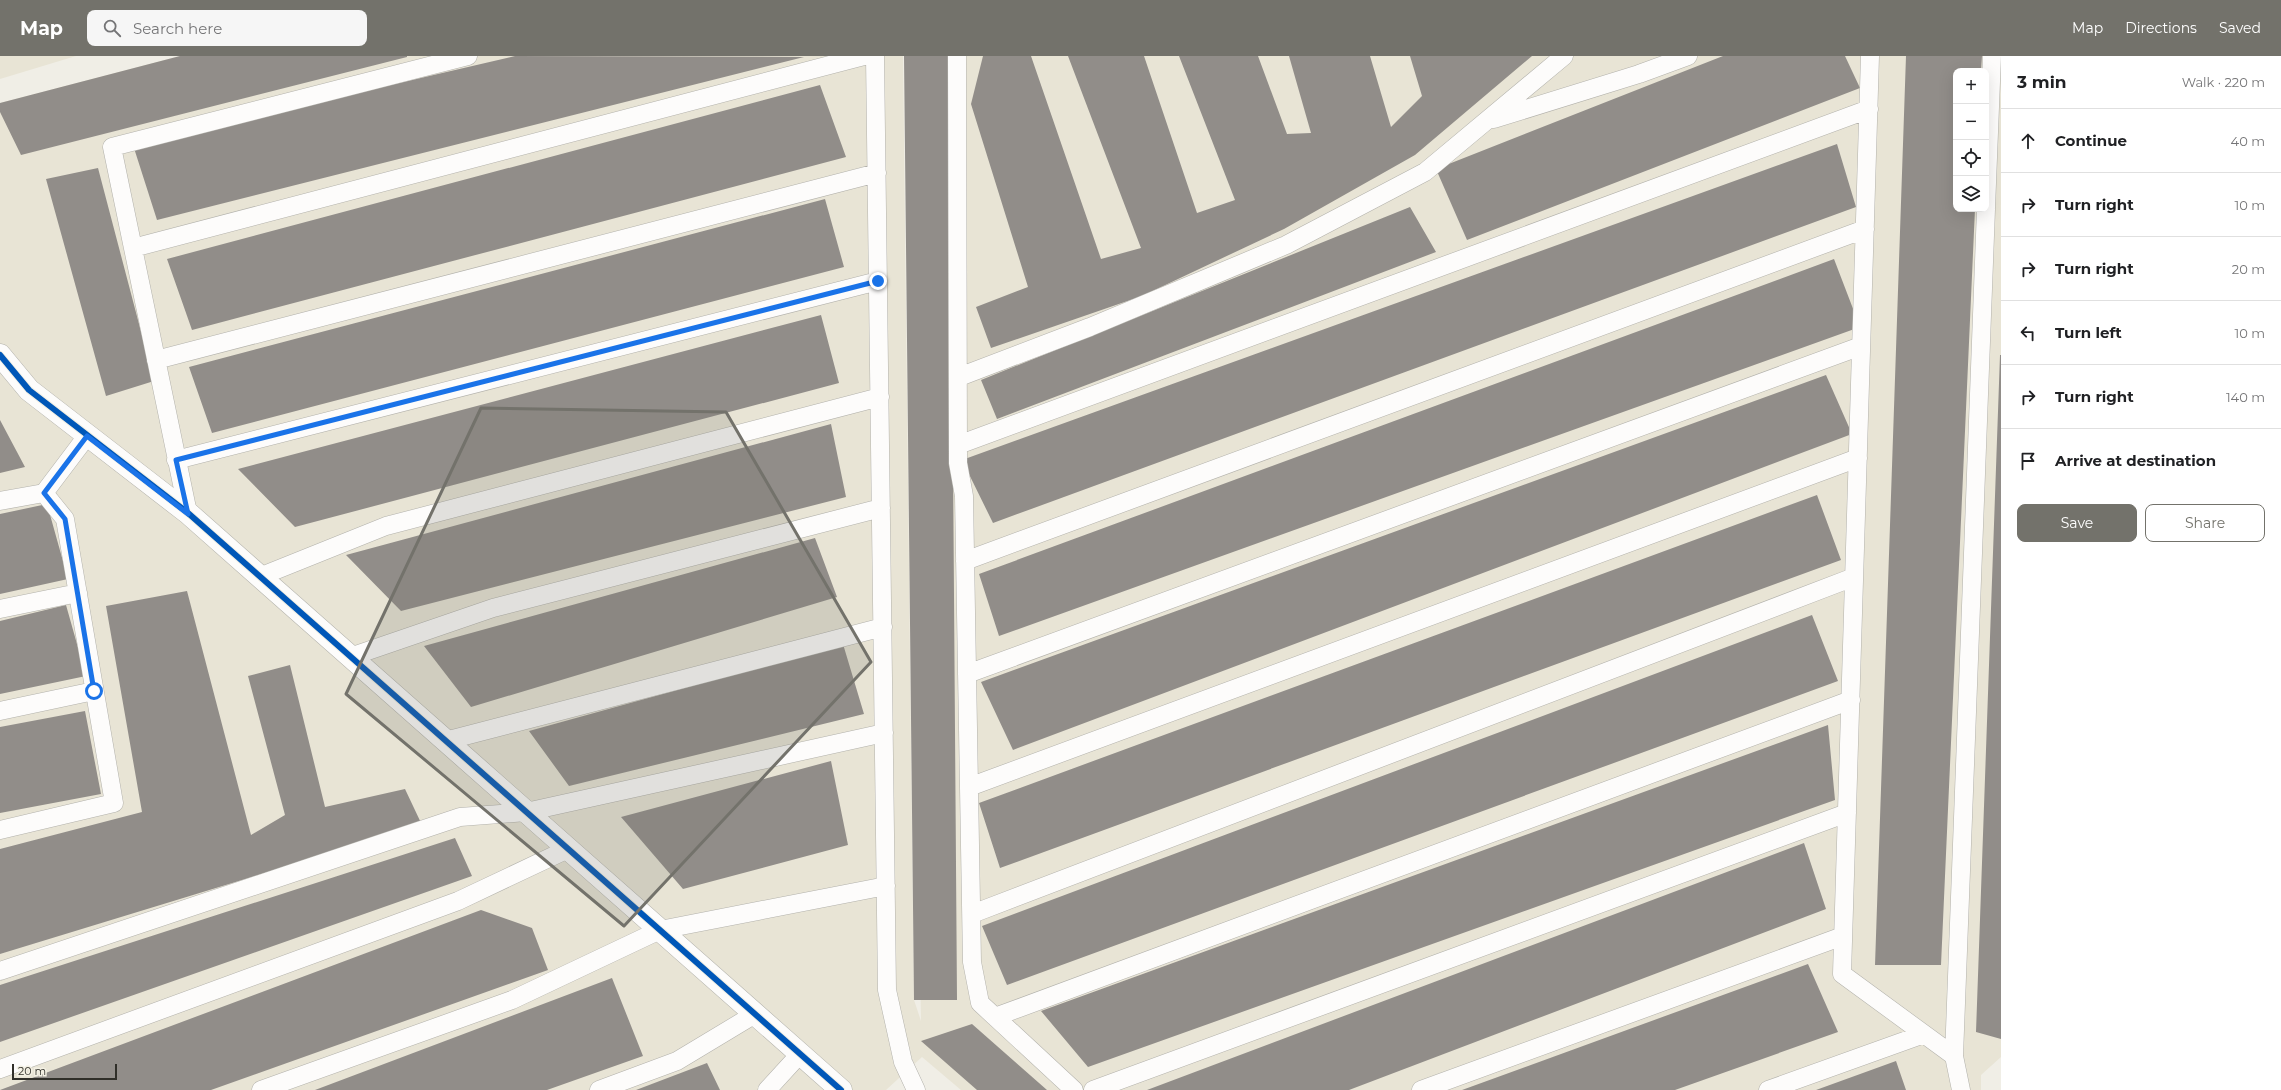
<!DOCTYPE html>
<html lang="en">
<head>
<meta charset="utf-8">
<style>
  :root { --surface:#fff; --page:#f6f6f6; --text:#202124; --muted:#757577; --line:#e0e0e0; --accent:#73726b }
  body { margin:0; font-family:Montserrat,sans-serif; background:var(--page); color:var(--text) }
  .controls { position:absolute; right:12px; top:12px; display:grid; overflow:hidden; border-radius:8px; box-shadow:0 4px 16px #0002 }
  .controls button { width:36px; height:36px; display:grid; place-items:center; padding:0; border:0; border-bottom:1px solid var(--line); background:var(--surface); color:var(--text); font:20px sans-serif }
  .scale { position:absolute; left:12px; bottom:10px; width:105px; box-sizing:border-box; padding-left:4px; border:2px solid #302f29; border-top:0; font-size:11px; line-height:14px; white-space:nowrap; color:#302f29; -webkit-text-stroke:3px #f3f0e3; paint-order:stroke }
  .stop { position:absolute; width:12px; height:12px; margin:-9px; border:3px solid #1a73e8; border-radius:50%; background:#fff }
  .stop.end { background:#1a73e8; border-color:#fff; box-shadow:0 1px 4px #0008 }
  .list { margin:0; padding:0; list-style:none }
  h2 { display:flex; justify-content:space-between; align-items:center; height:52px; margin:0; padding:0 16px; font-size:17px }
  h2 small { font-size:13px; font-weight:400; color:var(--muted) }
  .list li { display:grid; grid-template-columns:26px 1fr auto; gap:12px; align-items:center; box-sizing:border-box; height:64px; padding:0 16px; border-top:1px solid var(--line) }
  .list b { display:block; font-size:15px; white-space:nowrap }
  .list em { font-size:13px; font-style:normal; color:var(--muted) }
  .actions { display:flex; gap:8px; padding:12px 16px }
  .actions a { flex:1; padding:9px 0; border:1px solid var(--accent); border-radius:8px; text-align:center; font-size:14px; color:var(--accent) }
  .actions .main { background:var(--accent); color:#fff }
  .icon { flex:none; width:22px; height:22px; fill:none; stroke:currentColor; stroke-width:2; stroke-linecap:round; stroke-linejoin:round }
  .map { position:relative; flex:none; width:2001px; height:1034px; overflow:hidden }
  header { display:flex; align-items:center; gap:24px; box-sizing:border-box; height:56px; padding:0 20px; background:var(--accent); color:#fff }
  header strong { font-size:19px }
  nav { display:flex; gap:22px; margin-inline-start:auto; font-size:14px }
  .search { width:280px; height:36px; background:var(--page); display:flex; align-items:center; gap:10px; box-sizing:border-box; padding:0 14px; border-radius:8px; color:var(--muted); font-size:15px }
  main { display:flex }
  aside { flex:1; background:var(--surface) }
  .map>svg:first-child { display:block }
  .built { fill:#e8e4d5; fill-rule:evenodd }
  .building { fill:#918d89 }
  .lines { fill:none; stroke-linecap:round; stroke-linejoin:round }
  .lane-casing { stroke:#b2b1ab; stroke-width:19 }
  .street-casing { stroke:#b2b1ab; stroke-width:23 }
  .lane { stroke:#fdfcfb; stroke-width:18 }
  .street { stroke:#fdfcfb; stroke-width:22 }
  .cycleway-casing { stroke:#f3f0e3; stroke-width:8 }
  .cycleway { stroke:#0057b8; stroke-width:6 }
  .route { stroke:#1a73e8; stroke-width:5 }
  .marked { fill:#73726b; fill-opacity:0.2; stroke:#73726b; stroke-width:3; stroke-linejoin:round }
</style>
</head>
<body>
<header>
<strong>Map</strong>
<div class="search"><svg class="icon" aria-label="search" viewBox="0 0 24 24"><circle cx="10" cy="10" r="6"/><path d="M15 15l6 6"/></svg>Search here</div>
<nav><a>Map</a><a>Directions</a><a>Saved</a></nav>
</header>
<main>
<div class="map">
<svg width="2001" height="1034" viewBox="0 0 2001 1034">
  <rect width="100%" height="100%" fill="#f0eee6"/>
  <path class="built" d="M0,0h76l-76,23z
    M180,0h723l11,944 7,21 -16,-965h1096v1001l-20,18v15h-1020l-39,-33 -36,33h-886v-987zM1956,15h30v138h-30z"/>
  <path class="building" d="M180,0h227v1l-386,98 -21,-43v-9z
    M515,0l289,1 -647,163 -24,-75z
    M904,0h46l7,944h-43z
    M983,0h48l70,203 40,-11 -73,-192h76l53,157 38,-13 -56,-144h79l29,78 24,-1 -22,-77h81l21,71 31,-31 -12,-40h122l-117,99 -131,74 -142,67 -151,52 -15,-41 52,-20 -57,-183z
    M1723,0h122l15,32 -393,152 -31,-71z
    M1906,0h76l-1,15h-25v138h19l-34,756h-66z
    M820,29l26,72 -654,173 -25,-71z
    M1837,88l19,63 -863,316 -31,-63z
    M98,112l56,213 -48,15 -60,-217z
    M825,143l19,68 -632,166 -23,-66z
    M1410,151l26,45 -439,167 -16,-39z
    M1834,203l26,68 -861,309 -20,-62z
    M821,259l18,68 -544,144 -57,-58z
    M2000,299h1v684l-25,-7z
    M1826,319l26,59 -839,316 -32,-68z
    M0,364l25,47 -25,6z
    M831,368l15,73 -445,114 -55,-56z
    M1817,439l24,65 -841,308 -21,-65z
    M47,448l21,75 -68,15v-80z
    M815,482l22,59 -366,110 -47,-61z
    M187,535l64,244 34,-20 -37,-139 42,-11 35,142 80,-18 17,36 -422,129v-105l142,-37 -36,-206z
    M66,549l20,71 -86,18v-73z
    M1812,559l26,66 -831,304 -25,-59z
    M843,588l21,70 -295,72 -40,-55z
    M85,655l16,83 -101,19v-86z
    M1828,669l7,75 -747,267 -47,-56z
    M831,705l17,84 -165,44 -62,-72z
    M455,782l17,38 -472,166v-57z
    M1804,787l22,66 -477,181h-202z
    M481,854l51,18 16,42 -337,120h-211z
    M1808,908l30,68 -163,58h-213z
    M612,922l31,78 -96,34h-232z
    M972,968l75,66h-70l-56,-49z
    M1896,1005l10,29h-90z
    M707,1007l13,27h-84z"/>
  <g class="lines">
    <defs>
      <path id="lane" d="M875,0l12,934 16,72 13,28
        M957,0l1,407 6,33 8,466 8,41 94,87
        M1870,0l-28,918 112,82
        M1494,63l145,-45 49,-18
        M1986,152l6,-152
        M133,192l731,-192
        M156,304l721,-187
        M959,321l131,-50 196,-82 139,-73 139,-116
        M958,389l911,-336
        M176,404l702,-179
        M0,445l44,-8 43,-57
        M188,457l-76,-366 356,-91
        M965,505l900,-332
        M259,521l127,-51 494,-129
        M0,553l78,-16
        M350,601l143,-49 388,-100
        M967,618l894,-328
        M0,655l94,-20
        M445,685l438,-114
        M969,731l889,-329
        M0,774l114,-27 -49,-284 -21,-26
        M972,858l882,-337
        M0,915l460,-154 66,-5 358,-79
        M995,961l856,-317
        M0,1013l458,-168 110,-52
        M261,1034l251,-90 148,-70 226,-44
        M599,1034l78,-29 78,-47
        M767,1034l33,-36
        M1093,1034l754,-277
        M1421,1034l422,-154
        M1768,1034l156,-56
        M1961,1034l-7,-34 32,-847"/>
      <path id="street" d="M0,299l29,35 159,123 653,577"/>
    </defs>
    <use href="#lane" class="lane-casing"/>
    <use href="#street" class="street-casing"/>
    <use href="#lane" class="lane"/>
    <use href="#street" class="street"/>
    <defs>
      <path id="cycleway" d="M0,299l29,35 159,123 653,577"/>
    </defs>
    <use href="#cycleway" class="cycleway-casing"/>
    <use href="#cycleway" class="cycleway"/>
  </g>
  <g class="lines">
    <path class="route" d="M94,635l-29,-172 -21,-26 43,-57 101,78 -12,-54 702,-179"/>
  </g>
  <path class="marked" d="M481,352l245,4 145,250 -247,264 -278,-232z"/>
</svg>
<div class="controls">
<button>+</button>
<button>−</button>
<button><svg class="icon" aria-label="locate" viewBox="0 0 24 24"><circle cx="12" cy="12" r="6"/><path d="M12 2v4M12 18v4M2 12h4M18 12h4"/></svg></button>
<button><svg class="icon" aria-label="layers" viewBox="0 0 24 24"><path d="M12 4l9 5-9 5-9-5zM3 14l9 5 9-5"/></svg></button>
</div>
<div class="scale">20 m</div>
<div class="stop" style="left:94px;top:635px"></div>
<div class="stop end" style="left:878px;top:225px"></div>
</div>
<aside>
<h2>3 min<small>Walk · 220 m</small></h2>
<ul class="list">
<li><svg class="icon" aria-label="ahead" viewBox="0 0 24 24"><path d="M12 20V5M6 11l6-6 6 6"/></svg><div><b>Continue</b></div><em>40 m</em></li>
<li><svg class="icon" aria-label="right" viewBox="0 0 24 24"><path d="M7 20v-9h11M14 6l5 5-5 5"/></svg><div><b>Turn right</b></div><em>10 m</em></li>
<li><svg class="icon" aria-label="right" viewBox="0 0 24 24"><path d="M7 20v-9h11M14 6l5 5-5 5"/></svg><div><b>Turn right</b></div><em>20 m</em></li>
<li><svg class="icon" aria-label="left" viewBox="0 0 24 24"><path d="M17 20v-9H6M10 6l-5 5 5 5"/></svg><div><b>Turn left</b></div><em>10 m</em></li>
<li><svg class="icon" aria-label="right" viewBox="0 0 24 24"><path d="M7 20v-9h11M14 6l5 5-5 5"/></svg><div><b>Turn right</b></div><em>140 m</em></li>
<li><svg class="icon" aria-label="arrive" viewBox="0 0 24 24"><path d="M6 21V4h12l-3 4 3 4H6"/></svg><div><b>Arrive at destination</b></div></li>
</ul>
<div class="actions"><a class="main">Save</a><a>Share</a></div>
</aside>
</main>
</body>
</html>
